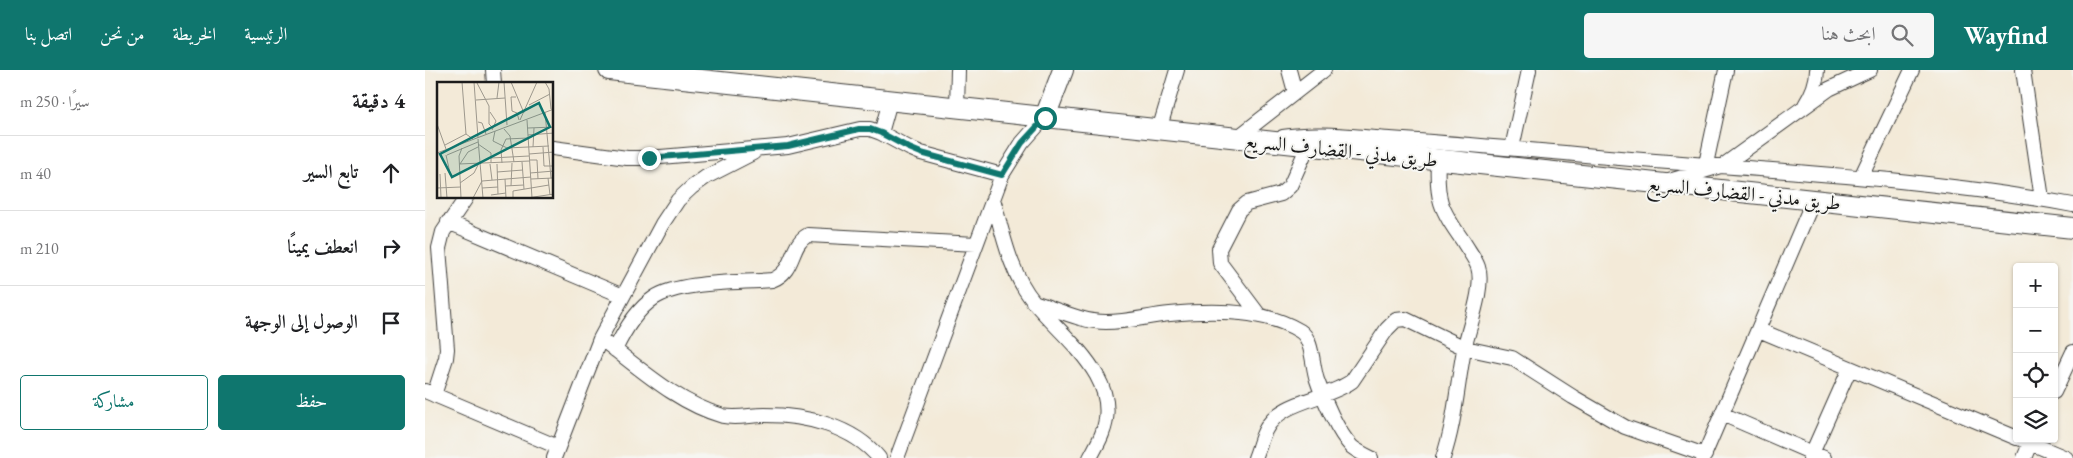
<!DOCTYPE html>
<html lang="ar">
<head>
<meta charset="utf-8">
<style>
  :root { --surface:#fff; --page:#f6f6f6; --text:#202124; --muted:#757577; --line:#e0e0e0; --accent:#0f766e }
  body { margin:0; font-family:"EB Garamond",Amiri,serif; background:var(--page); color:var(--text); direction:rtl }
  .controls { position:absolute; right:15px; bottom:15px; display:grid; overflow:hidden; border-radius:5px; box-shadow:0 1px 4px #0004 }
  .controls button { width:45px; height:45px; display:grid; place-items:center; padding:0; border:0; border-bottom:1px solid var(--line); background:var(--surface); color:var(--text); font:25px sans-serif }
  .stop { position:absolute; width:15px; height:15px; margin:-11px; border:4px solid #0f766e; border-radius:50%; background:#fff }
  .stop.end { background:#0f766e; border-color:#fff; box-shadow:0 1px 5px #0008 }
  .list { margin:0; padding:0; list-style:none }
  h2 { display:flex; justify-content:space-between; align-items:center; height:65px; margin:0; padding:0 20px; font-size:21px }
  h2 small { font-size:16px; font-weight:400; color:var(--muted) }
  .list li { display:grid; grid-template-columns:32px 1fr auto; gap:15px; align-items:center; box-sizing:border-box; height:75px; padding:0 20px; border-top:1px solid var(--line) }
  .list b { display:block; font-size:19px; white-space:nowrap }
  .list em { font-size:16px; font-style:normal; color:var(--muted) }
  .actions { display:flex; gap:10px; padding:15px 20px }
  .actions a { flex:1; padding:11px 0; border:1px solid var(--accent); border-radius:5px; text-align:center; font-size:18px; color:var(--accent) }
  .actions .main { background:var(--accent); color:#fff }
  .icon { flex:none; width:28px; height:28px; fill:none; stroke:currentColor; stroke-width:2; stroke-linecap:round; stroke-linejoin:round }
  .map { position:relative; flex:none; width:1648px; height:388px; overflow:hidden; direction:ltr }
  header { display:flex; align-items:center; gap:30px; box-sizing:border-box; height:70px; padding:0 25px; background:var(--accent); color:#fff }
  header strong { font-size:24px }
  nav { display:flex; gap:28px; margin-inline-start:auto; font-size:18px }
  .search { width:350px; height:45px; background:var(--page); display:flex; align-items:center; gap:12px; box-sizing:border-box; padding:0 18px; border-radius:5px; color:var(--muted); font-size:19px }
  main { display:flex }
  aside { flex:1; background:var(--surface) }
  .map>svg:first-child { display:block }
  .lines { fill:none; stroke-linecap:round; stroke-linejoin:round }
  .minor-casing { stroke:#3c3b38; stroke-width:16 }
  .highway-casing { stroke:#3c3b38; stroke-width:22 }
  .minor { stroke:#fff; stroke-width:14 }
  .highway { stroke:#fff; stroke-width:20 }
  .route { stroke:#0f766e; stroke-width:6 }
  .labels { text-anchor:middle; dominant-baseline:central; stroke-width:4; stroke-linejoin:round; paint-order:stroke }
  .street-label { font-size:20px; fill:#1c1c1c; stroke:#f6f6f2 }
  .inset-road { fill:none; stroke:#9d988d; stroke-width:1 }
  .view { fill:#0f766e; fill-opacity:0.15; stroke:#0f766e; stroke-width:2.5 }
  .inset-edge { fill:none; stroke:#1c1c1c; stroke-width:2.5 }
</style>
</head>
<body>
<header>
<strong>Wayfind</strong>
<div class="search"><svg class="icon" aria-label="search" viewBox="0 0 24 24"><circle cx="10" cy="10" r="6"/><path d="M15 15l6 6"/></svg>ابحث هنا</div>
<nav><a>الرئيسية</a><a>الخريطة</a><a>من نحن</a><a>اتصل بنا</a></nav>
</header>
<main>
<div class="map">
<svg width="1648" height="388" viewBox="0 0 1648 388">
  <rect width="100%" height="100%" fill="#f6f6f2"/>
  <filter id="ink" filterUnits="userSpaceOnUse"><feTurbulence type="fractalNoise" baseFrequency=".02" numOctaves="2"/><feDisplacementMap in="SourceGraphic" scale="10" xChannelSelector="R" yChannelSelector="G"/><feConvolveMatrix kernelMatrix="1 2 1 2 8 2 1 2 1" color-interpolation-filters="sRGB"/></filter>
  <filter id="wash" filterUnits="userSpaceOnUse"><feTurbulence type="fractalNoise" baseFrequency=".0096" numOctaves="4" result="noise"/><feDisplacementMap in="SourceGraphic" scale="20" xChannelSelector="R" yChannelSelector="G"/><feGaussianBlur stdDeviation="1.12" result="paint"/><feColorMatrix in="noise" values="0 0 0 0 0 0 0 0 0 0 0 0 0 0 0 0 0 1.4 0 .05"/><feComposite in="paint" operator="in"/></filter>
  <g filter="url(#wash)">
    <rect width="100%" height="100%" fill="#f3ead8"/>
  </g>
  <g filter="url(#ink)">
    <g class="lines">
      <defs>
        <path id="minor" d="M68,0l1,14
          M864,0l6,22
          M1598,0l19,129
          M1380,35c7,-11 12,-22 12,-35
          M532,38l1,-38
          M734,60l18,-60
          M456,63l9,-32
          M858,67c35,-6 72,0 107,2 58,4 117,9 175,14 170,17 340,21 508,52
          M812,68l87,-68
          M128,78l74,10h22l139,-12 72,-17h10l11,4 28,15 12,5 81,22
          M1087,78l17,-78
          M1013,90c-2,40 2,48 25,81 5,9 12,17 15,26 7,20 -10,62 -14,83 -7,36 -9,73 -21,108
          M1281,94l20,-94
          M1436,107l51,-107
          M1244,111l55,-16 105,-76 41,-19
          M568,129c10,35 17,74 41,103 29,36 90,77 68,132 -3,8 -8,16 -12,24
          M23,152l175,74
          M608,232c23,7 49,20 73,20 22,0 43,-6 64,-8 40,-4 95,-5 130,17 13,8 12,35 17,49 6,18 21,53 35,67 5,4 13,8 19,11
          M834,245l-39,-52 -1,-14 20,-39 8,-7 34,-9 9,-8 18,-40
          M1334,260l258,108
          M184,275c35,27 71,59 114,71 13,3 28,-1 42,-1 40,0 88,11 114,43
          M190,280c9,-19 21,-40 39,-52 25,-17 87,-15 118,-18 24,-9 17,-35 36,-45l168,9
          M0,321l133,56
          M1629,322l19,-40
          M9,325l12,-37 1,-9 -8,-101 4,-16 23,-34
          M1297,344l102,44
          M1596,369l45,19
          M129,388l46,-119 62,-115 16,-24 14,-13 14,-10 47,-24
          M472,388l105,-283 20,-32 23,-26
          M830,388c4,-9 6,-21 11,-29 15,-29 60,-29 86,-48l35,-52 9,-9 9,-1 60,29 47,10 61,39 52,30 80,28
          M1278,388l110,-257
          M1385,388l40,-90
          M1599,388l8,-19"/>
        <path id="highway" d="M184,0l1464,158
          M620,47l18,-47"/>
      </defs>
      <use href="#minor" class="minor-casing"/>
      <use href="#highway" class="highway-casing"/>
      <use href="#minor" class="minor"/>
      <use href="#highway" class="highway"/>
    </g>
  </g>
  <g class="lines" filter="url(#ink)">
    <path class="route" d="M224,88l139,-12 71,-17h11l11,4 28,15 12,5 81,22 20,-32 23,-25"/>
  </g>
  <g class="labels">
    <g class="street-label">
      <text transform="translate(916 80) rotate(6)">طريق مدني - القضارف السريع</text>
      <text transform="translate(1319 123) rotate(6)">طريق مدني - القضارف السريع</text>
    </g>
  </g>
  <g transform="translate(12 12)">
    <rect width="116" height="116" fill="#f3ead8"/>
    <path class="inset-road" d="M25,0l4,52 7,5M37,0l4,56M67,0l3,43M74,0l13,31M108,0l4,7 2,20M40,1l12,23v18l4,4M79,15h-5l1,14 5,2 2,7M60,16l2,-16M39,18l29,-2M92,23l21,-11M53,30l6,9 -4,9M108,30l6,66M83,38l17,-38M90,38l5,78M41,40l4,1 4,11M0,42l9,25M91,46l26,-1M67,47l6,7 4,26M58,49l-2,10 14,7 42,-2M91,53l26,-2M41,57l5,59M41,62l13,9v10M8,63l21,-11M96,65l1,-19M106,65l1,19h10M0,71l117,-44M92,72l25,-2M9,73l4,18M10,73l31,-13M54,76l38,-2M93,78h7l1,19M85,80l2,27M65,81l-1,-13 5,-11 22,-1M22,82l71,-3M23,82l8,-12 10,-5M53,82l2,16M60,82l1,30M60,90l26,-2M8,91l2,25M93,91l24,-2M3,92l1,24M111,96l2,17M68,97l1,19M94,97l22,-1M23,101l14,-10 5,-10M68,104l19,-1M74,104l1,-23M0,106l24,-1M45,106l16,-1M54,113l15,-2M24,116l-2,-42 3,-8M36,116l9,-17 49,-4M76,116v-7l36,-6M90,116l27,-4"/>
    <path class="view" d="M102,21l11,24 -98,50 -12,-23z"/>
    <rect width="116" height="116" class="inset-edge"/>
  </g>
</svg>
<div class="controls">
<button>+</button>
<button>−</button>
<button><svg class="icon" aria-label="locate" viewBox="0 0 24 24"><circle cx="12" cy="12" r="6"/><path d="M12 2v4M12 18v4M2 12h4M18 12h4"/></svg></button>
<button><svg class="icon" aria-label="layers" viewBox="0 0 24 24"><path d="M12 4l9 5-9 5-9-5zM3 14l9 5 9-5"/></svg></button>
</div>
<div class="stop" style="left:620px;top:48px"></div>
<div class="stop end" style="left:224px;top:88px"></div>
</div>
<aside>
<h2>4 دقيقة<small>سيرًا · 250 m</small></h2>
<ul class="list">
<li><svg class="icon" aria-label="ahead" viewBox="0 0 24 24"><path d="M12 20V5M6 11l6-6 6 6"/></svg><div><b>تابع السير</b></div><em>40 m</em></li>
<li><svg class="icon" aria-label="right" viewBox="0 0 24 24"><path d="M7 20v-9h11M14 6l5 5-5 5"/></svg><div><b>انعطف يمينًا</b></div><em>210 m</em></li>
<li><svg class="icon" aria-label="arrive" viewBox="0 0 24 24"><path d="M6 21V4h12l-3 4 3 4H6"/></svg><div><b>الوصول إلى الوجهة</b></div></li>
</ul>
<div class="actions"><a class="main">حفظ</a><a>مشاركة</a></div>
</aside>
</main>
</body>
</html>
